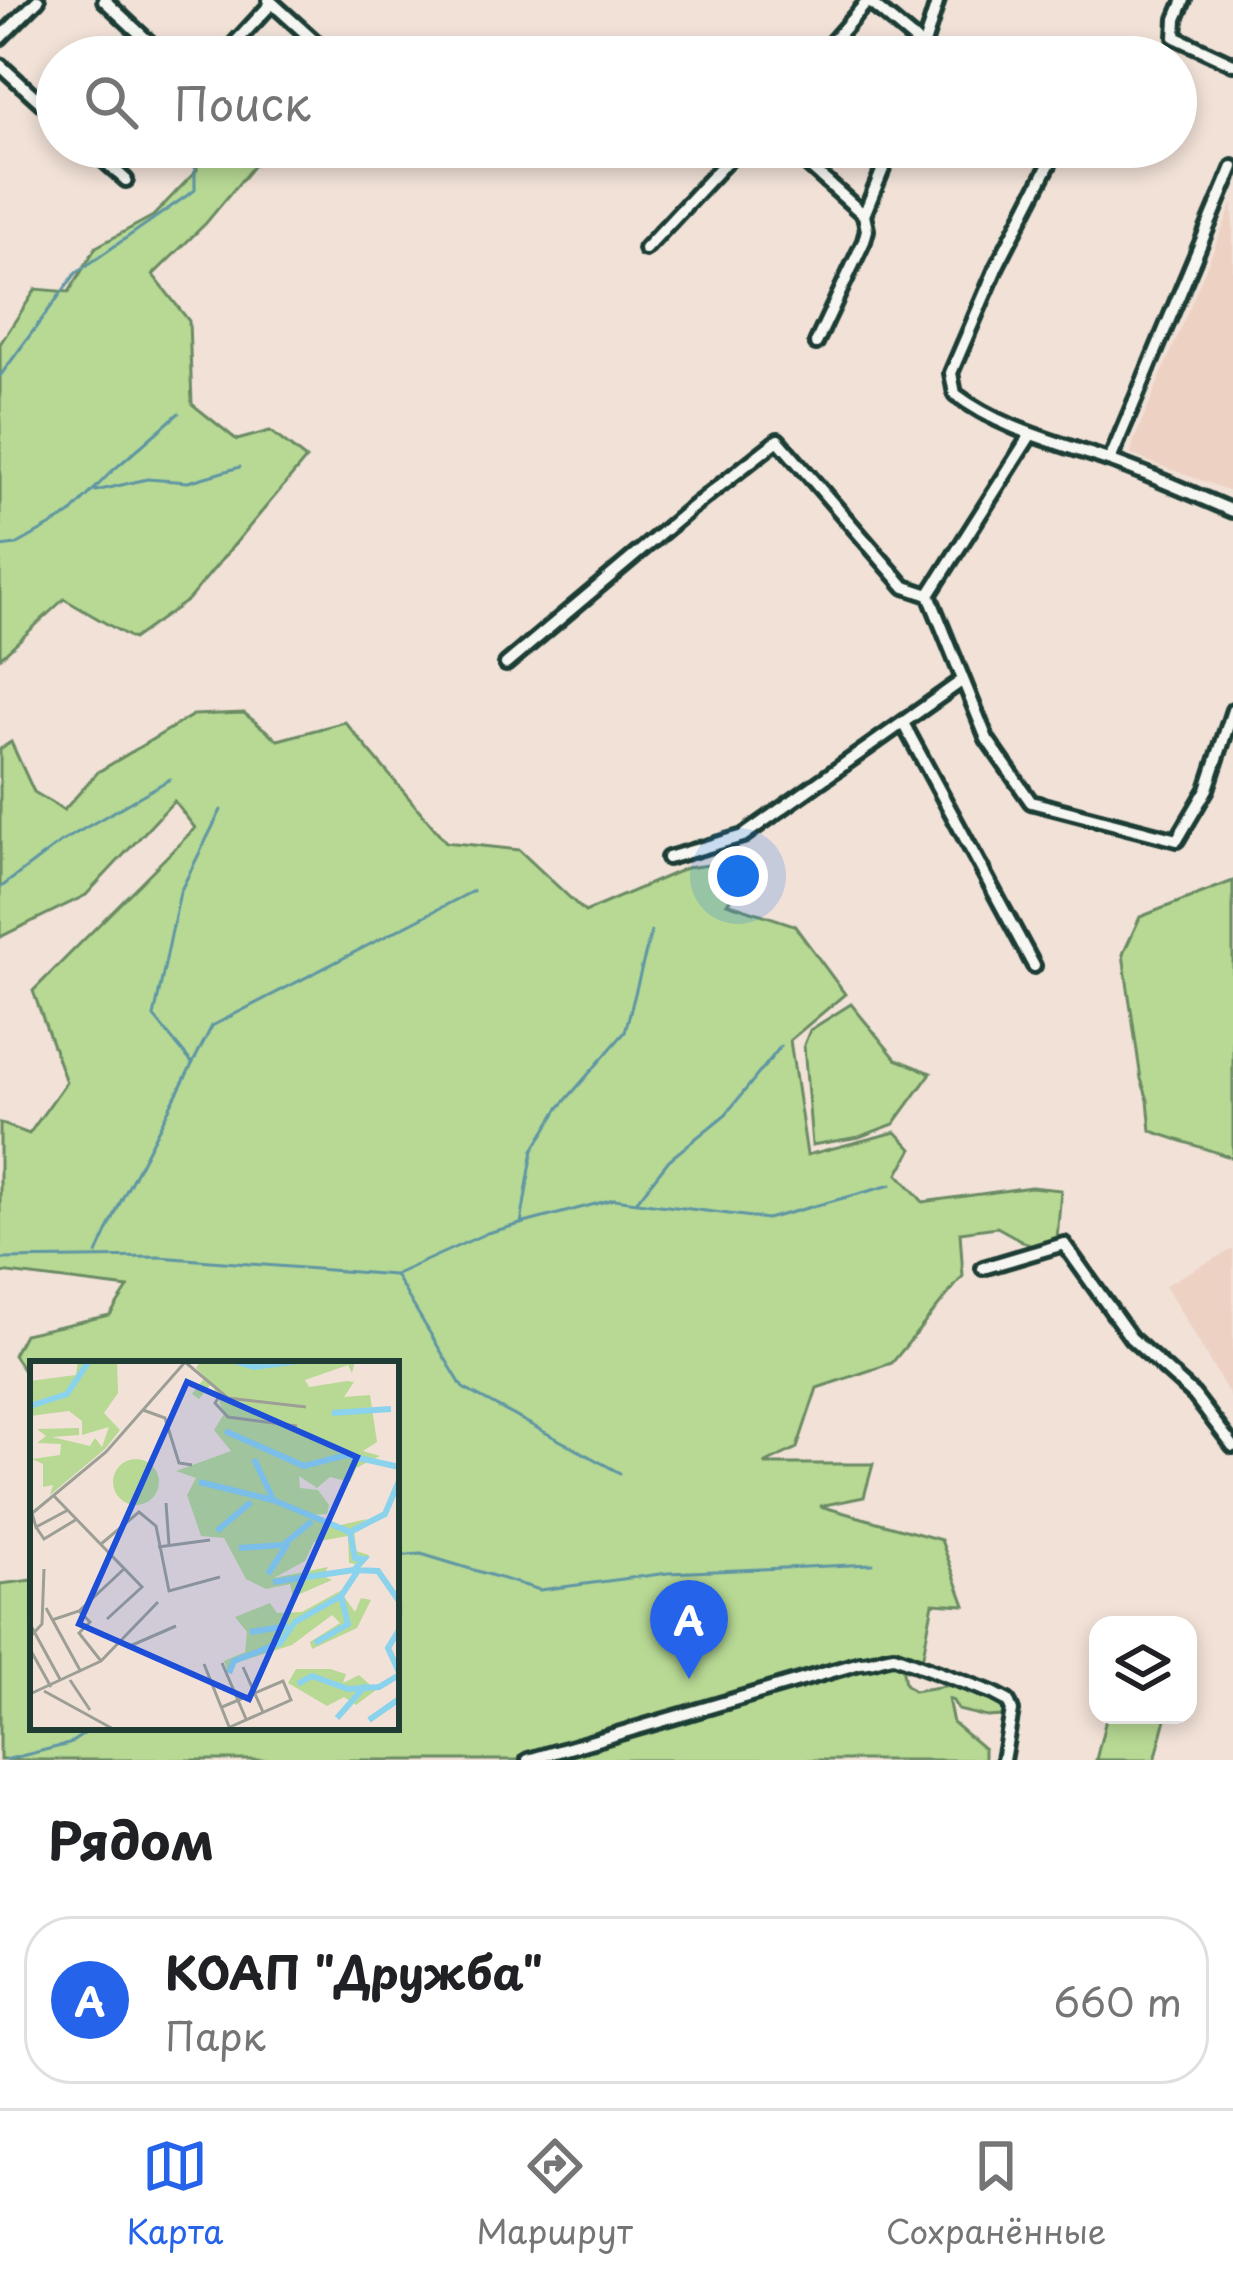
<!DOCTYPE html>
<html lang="ru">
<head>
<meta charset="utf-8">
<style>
  :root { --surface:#fff; --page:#f6f6f6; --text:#202124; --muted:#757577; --line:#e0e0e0; --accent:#2563eb }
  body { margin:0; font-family:"Playpen Sans",sans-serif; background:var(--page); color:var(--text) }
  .controls { position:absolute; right:36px; bottom:36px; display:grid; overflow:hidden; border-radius:24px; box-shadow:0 6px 18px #0003 }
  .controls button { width:108px; height:108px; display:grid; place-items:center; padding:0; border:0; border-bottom:3px solid var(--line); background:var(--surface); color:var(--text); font:60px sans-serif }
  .you { position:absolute; left:738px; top:876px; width:42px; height:42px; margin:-30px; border:9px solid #fff; border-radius:50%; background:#1a73e8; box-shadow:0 0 0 18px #1a73e833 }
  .badge { display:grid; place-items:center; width:78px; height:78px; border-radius:50%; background:var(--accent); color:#fff; font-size:39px; font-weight:700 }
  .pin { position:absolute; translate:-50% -99px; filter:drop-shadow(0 3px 6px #0008) }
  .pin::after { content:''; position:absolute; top:63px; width:42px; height:36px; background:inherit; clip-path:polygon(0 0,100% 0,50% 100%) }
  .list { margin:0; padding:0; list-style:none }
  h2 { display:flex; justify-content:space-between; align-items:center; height:156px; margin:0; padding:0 48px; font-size:51px }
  h2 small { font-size:39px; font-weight:400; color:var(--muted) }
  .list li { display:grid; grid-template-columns:78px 1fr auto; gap:36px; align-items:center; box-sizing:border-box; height:168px; margin:0 24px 24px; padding:0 24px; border:3px solid var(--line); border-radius:48px }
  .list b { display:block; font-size:45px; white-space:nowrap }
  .list p { margin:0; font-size:39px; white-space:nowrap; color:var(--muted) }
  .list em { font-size:39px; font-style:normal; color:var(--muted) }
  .icon { flex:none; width:66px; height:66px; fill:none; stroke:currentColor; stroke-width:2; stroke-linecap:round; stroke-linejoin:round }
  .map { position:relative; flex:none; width:1233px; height:1760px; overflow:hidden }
  .search { position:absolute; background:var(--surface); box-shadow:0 6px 18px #0003; left:36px; right:36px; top:36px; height:132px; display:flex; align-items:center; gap:30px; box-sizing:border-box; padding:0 42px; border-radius:66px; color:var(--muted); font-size:45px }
  .sheet { height:348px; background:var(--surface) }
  nav { display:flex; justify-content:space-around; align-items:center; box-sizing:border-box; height:168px; border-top:3px solid var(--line); background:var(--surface); font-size:33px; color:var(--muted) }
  nav a { display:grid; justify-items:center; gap:6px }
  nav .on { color:var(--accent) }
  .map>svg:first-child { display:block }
  .built { fill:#edd2c4 }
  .green { fill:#b7d994; stroke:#6b8b64; stroke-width:3 }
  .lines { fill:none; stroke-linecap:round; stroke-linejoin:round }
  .stream { stroke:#6096a3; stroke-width:3 }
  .minor-casing { stroke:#1f3d34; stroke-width:20 }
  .minor { stroke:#f6f6f2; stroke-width:10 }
  .inset-river { fill:none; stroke:#8bd2ed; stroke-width:6 }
  .inset-road { fill:none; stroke:#9d9f96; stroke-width:3 }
  .view { fill:#1d4ed8; fill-opacity:0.15; stroke:#1d4ed8; stroke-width:6 }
  .inset-edge { fill:none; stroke:#1f3d34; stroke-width:6 }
</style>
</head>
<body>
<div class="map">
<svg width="1233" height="1760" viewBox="0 0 1233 1760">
  <rect width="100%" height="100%" fill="#f1e1d7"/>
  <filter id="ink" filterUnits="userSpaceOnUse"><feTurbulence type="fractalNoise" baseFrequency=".00833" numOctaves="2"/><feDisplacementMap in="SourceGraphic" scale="24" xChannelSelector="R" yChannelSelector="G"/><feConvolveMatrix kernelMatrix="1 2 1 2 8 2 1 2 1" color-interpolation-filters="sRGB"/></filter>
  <g filter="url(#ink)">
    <path class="built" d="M1233,203v289l-102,-37 2,-12z
      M1233,1249v152l-68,-116z"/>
    <path class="green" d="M197,147h42l16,17 -49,59 -53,52 36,46 3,83 45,36 33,-9 36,28 -118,141 -55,39 -69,-40 -64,59v-314l36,-55 33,3 27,-45 57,-31 44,-46z
      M244,713l34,27 67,-18 101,120 73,8 66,62 101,-44 46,-6 10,25 -15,16 67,22 51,69 -55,46 17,115 89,-23 16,17 -14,25 25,28 108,-15 30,3 -4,49 -24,8 -36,-20 -37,5 3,44 -71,87 -75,25 -20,60 -33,16h109l-9,33 -44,9 121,34 24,65 -32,-2 -11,57 -22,-7 5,31 9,7 43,-7 39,15 8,8 -2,9 -15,1 -29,-7 -5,-9 -5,-2 5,24 31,26v11h-984v-176l33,-4v147h363v-363h-363v20l-20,-29 11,-21 86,-19 18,-27 -128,-16v-149l29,11 37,-52 -33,-91 162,-163 -21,-27 -88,94 -86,42v-188l11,-7 23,50 30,18 34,-38 95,-57z
      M1233,881v277l-82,-27 -3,-31 -7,-21 -18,-125 17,-37z
      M851,1004l45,55 35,14 -37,51 -35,13 -47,8 -8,-100 6,-15z
      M1107,1715h60l-12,45h-59z"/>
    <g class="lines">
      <path class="stream" d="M0,376l76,-103 119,-83v-43
        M96,491l51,-12 41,3 52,-15
        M0,547l16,-2 53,-30 41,-42 69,-60
        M0,888l61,-46 109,-63
        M192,1063l-38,-46 26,-125 41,-82
        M636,1202l33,-42 57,-46 55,-68
        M521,1224l12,-74 26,-42 66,-76 26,-100
        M97,1254l24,-53 91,-175 261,-135
        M0,1259l159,-2 235,18 93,-42 127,-34 153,20 124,-34
        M395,1275l68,113 157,85
        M396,1556l25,-2 119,36 128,-17 205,-9
        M5,1760l64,-16 25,-17"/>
      <defs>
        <path id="minor" d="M104,0l61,57
          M269,0l63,57
          M867,0l56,47
          M1184,0l-8,19 -1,18 58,27
          M0,38l38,-38
          M222,57l50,-54
          M819,57l49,-56
          M920,57l18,-57
          M0,65l57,52
          M89,147l37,33
          M263,147l2,1
          M788,147l76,68
          M1058,147l-61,119 -46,107 4,21c46,35 102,48 156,67 41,14 81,33 122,50
          M645,249l95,-102
          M816,343l48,-102 3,-11 -3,-15 28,-68
          M1031,434l-102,161 58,144 44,63 146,38 30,-51 26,-79
          M1110,460l123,-293
          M506,664l183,-154 89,-70 127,147 24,8
          M903,723l131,243
          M668,858l75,-22 220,-156
          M983,1268l81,-24 67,94 63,57 39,51
          M528,1760l332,-97c14,0 21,-6 34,-7l99,37 15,8 4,10 -9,49"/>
      </defs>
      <use href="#minor" class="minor-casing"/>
      <use href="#minor" class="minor"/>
    </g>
  </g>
  <g transform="translate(30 1361)">
    <rect width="369" height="369" fill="#f1e1d7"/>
    <path d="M48,0h39l1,32 -14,20 16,17 -15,19 -55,46 3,-10 -10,2v-23l-11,-5 28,-4 1,-11 -24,-1 9,-7 -9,-7 42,-1v7l-27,2 38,9 5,-8 7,9 7,-20 -27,8v-14l-13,-10 -39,5v-35l46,-6zM171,0h165h-11l-3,12 -4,-8 -43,15 4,7 38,-6 7,1 -10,15 26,-2 7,47 -14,9 17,5 -24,12 -6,14 -20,-5 -13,11 -18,-12 1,12 18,2 11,15 -2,9 -16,1 21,12 35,-8 -13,11 2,21 13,4 -6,10 -14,-2 -1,-27 -34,6 -9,19 -31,17 54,-11 -5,9 9,4 -39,17 -3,-13 -24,5 -20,-10 -22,-41 -23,-2 -14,-41 9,-17 -20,-7 55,-20 -17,-21 10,-16 -12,-31 -13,16 -7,-5 13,-17 -9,-9zM83 121a23 23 0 1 1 46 0a23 23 0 1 1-46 0ZM310,230l15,21 6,-14 10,2 -14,28 -45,21 -2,-7 30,-19 -8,-8 -40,30 -60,19 -4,9 -4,-12 21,-9 2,-20 -12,-15 35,-14 7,10 25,-1zM266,308h34l16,5 -3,9 16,-8 17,15 -20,15 -12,-8 -17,9 -39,-23z" fill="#b7d994"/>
    <path class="inset-river" d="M204,0l20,6 44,-6M0,45l37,-12 22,-33M302,52l59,-4M195,70l79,35 42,-11 53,12M224,98l19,40M369,120l-14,33 -35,18 5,26 9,1 -10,11 24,1 21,30M169,121l74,18 77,32M187,170l34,-29M209,187l44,-3 29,-24M238,213l20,-31M243,221l81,-12M369,269l-11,18 11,24M220,271l38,-6M285,282l33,-19 -7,-28M199,312l5,-12 46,-18 15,-21 46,-26 16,-24M268,323l14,-8 36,13 31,-2 20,-12M307,357l29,-33M339,359l30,-21"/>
    <path class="inset-road" d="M155,1l43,36 78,9M192,31l-7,11 13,14 69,9M113,49l22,8 14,45 13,2M24,135l88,91 -35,32M136,142l3,42M2,152l4,14 32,-17M0,154l76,-63 80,-91M6,166l8,12 33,-20M71,183l38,-32 17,14 13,65 51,-14M128,186l52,-7M16,247l35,64M49,250l11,11 -11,11 22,28M22,259l27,-9 46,-43M0,263l31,57M0,276l12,-13 2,-55M100,285l46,-20M0,288l21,38M192,302l24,56M174,303l26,65M213,306l20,45M40,319l20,30M14,330l71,39M0,333l71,-33 57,-59M192,346l61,-26 8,19 -61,27"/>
    <path class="view" d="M157,21l170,75 -108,242 -170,-75z"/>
    <rect width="369" height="369" class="inset-edge"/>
  </g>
</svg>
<div class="controls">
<button><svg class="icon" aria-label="layers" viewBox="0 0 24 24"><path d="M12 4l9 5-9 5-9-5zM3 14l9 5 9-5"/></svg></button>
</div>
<div class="you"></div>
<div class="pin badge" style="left:689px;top:1679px">A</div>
<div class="search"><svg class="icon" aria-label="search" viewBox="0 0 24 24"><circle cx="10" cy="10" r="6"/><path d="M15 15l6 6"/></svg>Поиск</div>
</div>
<section class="sheet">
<h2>Рядом<small></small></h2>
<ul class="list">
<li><span class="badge">A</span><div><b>КОАП &quot;Дружба&quot;</b><p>Парк</p></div><em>660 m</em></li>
</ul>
</section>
<nav>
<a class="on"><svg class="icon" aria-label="map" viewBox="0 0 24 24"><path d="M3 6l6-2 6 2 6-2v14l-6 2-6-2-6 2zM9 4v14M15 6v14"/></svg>Карта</a>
<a><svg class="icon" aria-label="directions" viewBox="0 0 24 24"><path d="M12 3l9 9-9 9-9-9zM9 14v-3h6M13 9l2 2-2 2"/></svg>Маршрут</a>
<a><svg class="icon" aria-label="saved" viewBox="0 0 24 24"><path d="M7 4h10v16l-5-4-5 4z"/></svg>Сохранённые</a>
</nav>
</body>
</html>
